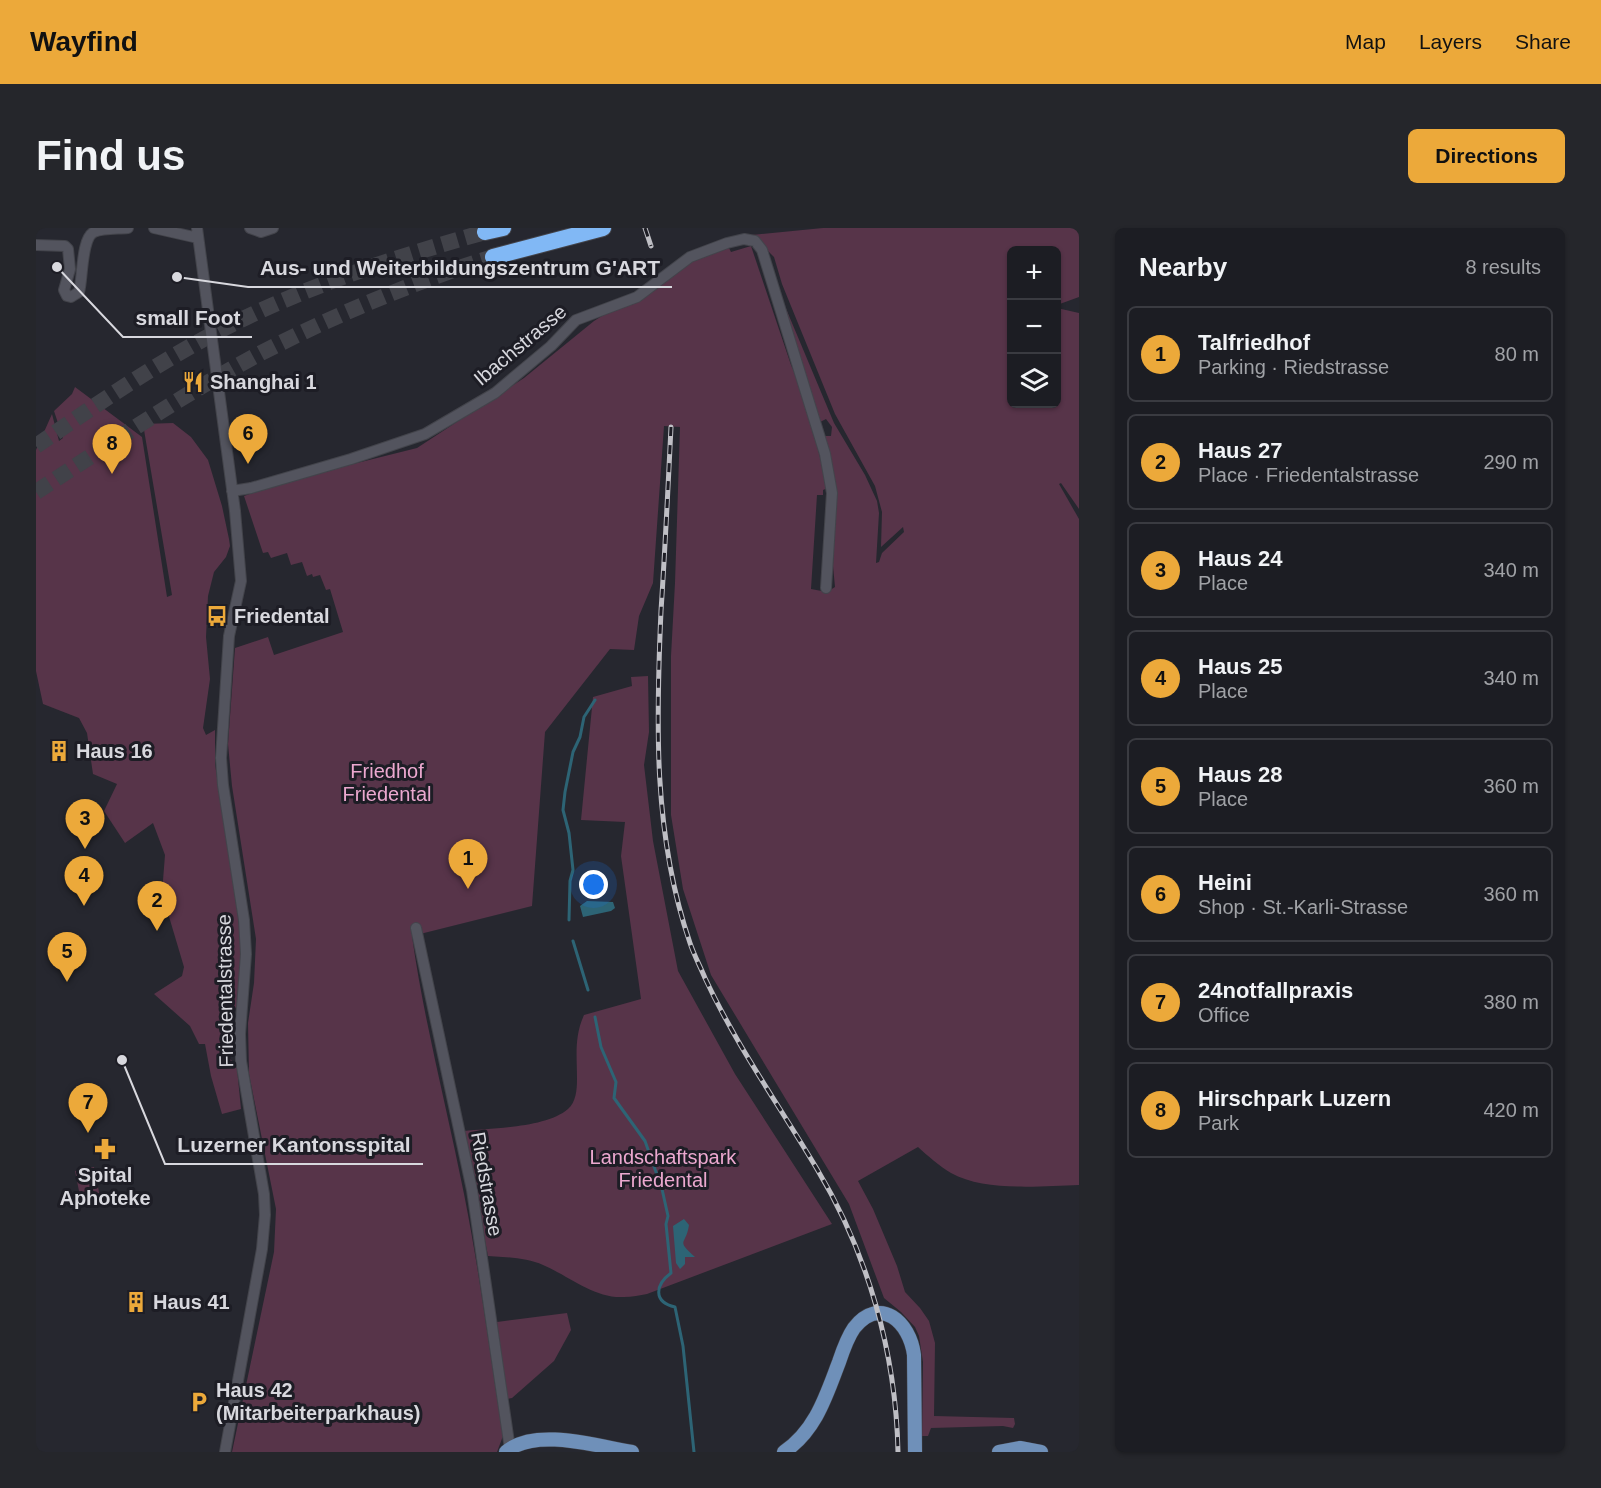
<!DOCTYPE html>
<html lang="en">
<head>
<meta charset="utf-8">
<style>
  :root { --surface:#1c1d23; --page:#25262b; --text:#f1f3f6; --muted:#a0a2a6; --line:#3a3b41; --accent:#eca93a }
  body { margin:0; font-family:Helvetica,sans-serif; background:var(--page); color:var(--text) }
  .controls { position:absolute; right:18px; top:18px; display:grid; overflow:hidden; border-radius:9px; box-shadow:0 2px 4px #0004 }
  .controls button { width:54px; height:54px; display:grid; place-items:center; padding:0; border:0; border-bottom:2px solid var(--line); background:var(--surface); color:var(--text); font:30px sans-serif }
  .you { position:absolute; left:558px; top:657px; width:21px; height:21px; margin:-15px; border:4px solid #fff; border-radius:50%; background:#1a73e8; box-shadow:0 0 0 9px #1a73e833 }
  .badge { display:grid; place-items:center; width:39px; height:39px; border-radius:50%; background:var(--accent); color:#111; font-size:20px; font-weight:700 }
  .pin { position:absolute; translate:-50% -50px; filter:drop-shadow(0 2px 3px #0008) }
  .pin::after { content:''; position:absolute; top:32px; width:21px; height:18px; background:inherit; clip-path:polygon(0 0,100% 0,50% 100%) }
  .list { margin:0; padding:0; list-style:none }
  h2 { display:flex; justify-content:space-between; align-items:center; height:78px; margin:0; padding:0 24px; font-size:26px }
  h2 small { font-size:20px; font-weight:400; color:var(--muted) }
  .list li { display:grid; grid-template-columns:39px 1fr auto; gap:18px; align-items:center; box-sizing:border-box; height:96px; margin:0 12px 12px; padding:0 12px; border:2px solid var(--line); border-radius:9px }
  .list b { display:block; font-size:22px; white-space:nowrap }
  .list p { margin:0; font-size:20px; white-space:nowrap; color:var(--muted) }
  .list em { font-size:20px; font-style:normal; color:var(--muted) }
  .icon { flex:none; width:33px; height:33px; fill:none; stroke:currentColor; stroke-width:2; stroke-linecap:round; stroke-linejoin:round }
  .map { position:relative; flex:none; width:1043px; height:1224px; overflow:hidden; border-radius:9px }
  header { display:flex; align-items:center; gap:36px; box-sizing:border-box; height:84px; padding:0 30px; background:var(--accent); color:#111 }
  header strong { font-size:28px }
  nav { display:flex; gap:33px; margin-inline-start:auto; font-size:21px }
  .intro { display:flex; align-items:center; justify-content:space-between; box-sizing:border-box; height:144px; padding:0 36px }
  h1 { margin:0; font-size:42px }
  .button { padding:15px 27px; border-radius:9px; background:var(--accent); color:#111; font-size:21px; font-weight:700 }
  main { display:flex; gap:36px; padding:0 36px }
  aside { flex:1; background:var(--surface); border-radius:9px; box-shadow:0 2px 4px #0004 }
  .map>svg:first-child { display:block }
  .green { fill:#573449 }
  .water { fill:#2d6475 }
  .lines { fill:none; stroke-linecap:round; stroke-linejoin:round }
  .stream { stroke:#2d6475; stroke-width:3 }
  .highway-tunnel { stroke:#414249; stroke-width:16; stroke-dasharray:16 8; stroke-linecap:butt }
  .minor-casing { stroke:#43444b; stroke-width:12 }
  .major-casing { stroke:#43444b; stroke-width:15 }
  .highway-casing { stroke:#43444b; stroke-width:18 }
  .minor { stroke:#53545e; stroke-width:10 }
  .major { stroke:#6f90b9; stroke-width:14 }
  .highway { stroke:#81b8f5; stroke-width:16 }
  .rail-casing { stroke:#bfbfc5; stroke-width:5 }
  .rail { stroke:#1d1d25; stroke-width:3; stroke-dasharray:9; stroke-linecap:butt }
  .labels { text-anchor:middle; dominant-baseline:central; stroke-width:6; stroke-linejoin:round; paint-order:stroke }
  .street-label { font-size:20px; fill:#d8d8de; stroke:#1d1d25 }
  .poi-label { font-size:20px; font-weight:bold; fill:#d8d8de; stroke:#1d1d25; text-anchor:start }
  .park-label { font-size:20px; fill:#eba8cf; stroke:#1d1d25 }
  .leader { fill:none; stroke:#d8d8de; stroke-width:2 }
  .callout-dot { fill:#d8d8de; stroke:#1d1d25; stroke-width:2 }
  .callout-label { font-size:21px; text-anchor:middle; font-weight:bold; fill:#d8d8de; stroke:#1d1d25; stroke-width:6; stroke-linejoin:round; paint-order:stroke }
</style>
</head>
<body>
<header>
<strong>Wayfind</strong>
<nav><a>Map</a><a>Layers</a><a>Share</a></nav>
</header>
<div class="intro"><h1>Find us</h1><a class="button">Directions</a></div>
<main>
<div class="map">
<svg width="1043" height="1224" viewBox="0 0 1043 1224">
  <rect width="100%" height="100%" fill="#26272f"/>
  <path class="green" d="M787,0h256v69l-22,8 -1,-55h-45v154h45l1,-96 22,5v196l-18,-26 -2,1 20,35v666c-38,1 -94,7 -128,-12 -12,-7 -23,-17 -33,-26l-60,34 15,28 24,57 8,26 15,16 9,13 6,22 -1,73 80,2 1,6 -2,4 -10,-2 -72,2 -3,8h-6l1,-74 -4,-26 -4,-9 -14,-15 -17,-14 -35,-94 -138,-229 -28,-86 -12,-74v-159l4,-73 5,-156 -16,-1 -11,157 -14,33 -5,34 -24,-1 -65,83 -13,174 -120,30c12,86 35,172 52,258 16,80 26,161 39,242l-6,16h-265l42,-200 2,-43 -27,-135 -1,-51 6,-40 2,-44 -24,-153 -4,-42 7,-96 33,-11 6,18 69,-23 -13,-43 -4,1 -6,-15 -7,2 -1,-3 -5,2 -5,-14 -11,3 -4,-12 -16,5 -3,-6 -5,1 -19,-57 49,-17 124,-31 107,-70 70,-57 95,-60 40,-13 2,4 20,-6 40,119 12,27 25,96 -5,2v5h-6l-6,94 16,3 8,-5 -2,-21 3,-79 -12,-51h7l1,-9 -6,-8 -6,3 -41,-130 55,131 31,52 12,26 2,12 -3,50 3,-1 3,-9 22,-21 -1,-5 -22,20 1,-35 -7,-26 -40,-72 -53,-130 -8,-27 -22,-22z
    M39,159l67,50 25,160 5,-2 -29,-171 30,-1 18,14 17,23 14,46 7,33 1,7 -4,11 -12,15 -6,24 -2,41 4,42 -7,49 3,7 9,-5v34l23,153 4,32 -5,56 -12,23 1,25 11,15 4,41 -19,5 -11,-38 -6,-32h-6l-9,-18 -36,-32 28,-18 2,-9 -22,-74 3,-38 -12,-32 -28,20 -21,-32 13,-27 -24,-10 -6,-41 -8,-15 -36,-14 -7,-33v-221l16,-36 7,27 4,-3 -9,-27 18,-17z
    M612,448l1,56 -5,33 9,76 25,130 57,103 97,150 -185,70c-7,1 -15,3 -23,3 -29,2 -55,-21 -81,-32 -16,-7 -37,-8 -55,-9l-24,-125c28,-3 82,-3 104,-22 8,-7 9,-19 9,-30 0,-23 -3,-42 7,-64l57,-16 -20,-143 4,-34 -44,-2 12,-123 39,-11 -1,-9z
    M58,939l6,30 -19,4 -6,-30z
    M531,1085l4,17 -17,31 -42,37 -5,1 -10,-77z"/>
  <path class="water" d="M551,673l26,1 2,6 -4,3 -28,6 -3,-11z
    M648,991l5,6c-3,21 -14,14 6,32h-10v7l-5,5 -4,-6 -3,-37z"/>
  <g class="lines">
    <path class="stream" d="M533,692l1,-39 3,-11 -4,-37 -6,-23 2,-18 8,-40 7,-15 4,-20 11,-17
      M537,713l15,49
      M559,789l6,30 15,35 -2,16 31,43 17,48 6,27 -2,8 5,49c-16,12 -18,29 4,34l8,39 11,106"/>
    <path class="highway-tunnel" d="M0,218c67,-46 135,-93 209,-128 76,-37 159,-63 240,-86
      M0,264c74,-48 147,-98 225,-139 74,-38 152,-71 232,-96"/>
    <defs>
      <path id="minor" d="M118,0l44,10
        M161,0l38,283 6,70 -12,55 -8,122 2,27 21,135 2,34 -6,80 1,27 23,133 1,21 -3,34 -37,203
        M214,0l11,4 12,-4
        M0,17l29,1 3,3 2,20 -6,21 3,6 4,1 8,-5c4,-13 2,-54 15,-60 9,-4 23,-3 34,-4
        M196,263l19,-3 100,-29 74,-25 70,-41 56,-47 25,-26 61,-23 53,-40 37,-14 17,-4 11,2 7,9 63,204 7,39 -6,95
        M380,700l56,262 38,259"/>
      <path id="major" d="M470,1224c28,-25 91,-6 126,0
        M748,1224c32,-22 42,-56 55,-90 4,-12 8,-24 15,-34 26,-33 56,-6 60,27l1,97
        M963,1224l21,-4 21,4"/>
      <path id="highway" d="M449,4l18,-4
        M457,29l110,-29"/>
    </defs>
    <use href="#minor" class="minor-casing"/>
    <use href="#major" class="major-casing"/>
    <use href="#highway" class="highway-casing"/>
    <use href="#minor" class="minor"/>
    <use href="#major" class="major"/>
    <use href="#highway" class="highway"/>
    <defs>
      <path id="rail" d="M609,0l6,18
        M635,199c-3,62 -6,123 -10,184 -5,112 -8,224 29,332 4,12 10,23 15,35 31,67 74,127 112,191 51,85 79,184 81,283"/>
    </defs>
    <use href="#rail" class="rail-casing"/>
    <use href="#rail" class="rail"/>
  </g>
  <defs>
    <symbol id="restaurant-bare" viewBox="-9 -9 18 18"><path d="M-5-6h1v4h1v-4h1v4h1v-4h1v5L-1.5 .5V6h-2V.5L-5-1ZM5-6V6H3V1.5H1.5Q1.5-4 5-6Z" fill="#eca93a" stroke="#1d1d25" stroke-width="2.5" paint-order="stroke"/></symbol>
    <symbol id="bus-bare" viewBox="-9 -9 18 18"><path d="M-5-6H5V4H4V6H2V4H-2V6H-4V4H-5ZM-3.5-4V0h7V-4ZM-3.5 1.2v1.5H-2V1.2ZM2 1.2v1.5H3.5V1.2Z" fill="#eca93a" stroke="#1d1d25" stroke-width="2.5" paint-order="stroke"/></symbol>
    <symbol id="building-bare" viewBox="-9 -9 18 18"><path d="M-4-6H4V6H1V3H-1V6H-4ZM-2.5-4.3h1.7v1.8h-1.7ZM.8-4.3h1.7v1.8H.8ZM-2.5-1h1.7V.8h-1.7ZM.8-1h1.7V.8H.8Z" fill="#eca93a" stroke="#1d1d25" stroke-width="2.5" paint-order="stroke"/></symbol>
    <symbol id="pharmacy-bare" viewBox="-9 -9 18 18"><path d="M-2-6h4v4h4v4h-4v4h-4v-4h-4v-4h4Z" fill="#eca93a" stroke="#1d1d25" stroke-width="2.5" paint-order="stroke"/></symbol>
    <symbol id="parking-bare" viewBox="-9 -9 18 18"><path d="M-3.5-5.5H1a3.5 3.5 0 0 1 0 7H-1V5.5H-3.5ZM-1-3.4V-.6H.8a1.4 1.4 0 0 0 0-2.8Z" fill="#eca93a" stroke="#1d1d25" stroke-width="2.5" paint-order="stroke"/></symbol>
  </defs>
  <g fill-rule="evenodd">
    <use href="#restaurant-bare" x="142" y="139" width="30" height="30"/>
    <use href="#bus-bare" x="166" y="373" width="30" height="30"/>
    <use href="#building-bare" x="8" y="508" width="30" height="30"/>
    <use href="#pharmacy-bare" x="54" y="906" width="30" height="30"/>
    <use href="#building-bare" x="85" y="1059" width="30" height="30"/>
    <use href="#parking-bare" x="148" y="1159" width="30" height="30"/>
  </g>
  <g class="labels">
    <g class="street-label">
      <text transform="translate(484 117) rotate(-40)">Ibachstrasse</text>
      <text transform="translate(189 763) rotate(-91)">Friedentalstrasse</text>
      <text transform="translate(451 956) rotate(80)">Riedstrasse</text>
    </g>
    <g class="poi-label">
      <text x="174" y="154">Shanghai 1</text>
      <text x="198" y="388">Friedental</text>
      <text x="40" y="523">Haus 16</text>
      <text x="69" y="947" text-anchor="middle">Spital<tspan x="69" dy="23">Aphoteke</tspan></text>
      <text x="117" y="1074">Haus 41</text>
      <text x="180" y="1162">Haus 42<tspan x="180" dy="23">(Mitarbeiterparkhaus)</tspan></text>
    </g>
    <g class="park-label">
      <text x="351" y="543">Friedhof<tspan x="351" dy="23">Friedental</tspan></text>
      <text x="627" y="929">Landschaftspark<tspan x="627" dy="23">Friedental</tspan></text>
    </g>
  </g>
  <path class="leader" d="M141 49L212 59H636M21 39L87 109H216M86 832L129 936H387"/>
  <g class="callout-dot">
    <circle cx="141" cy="49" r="6"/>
    <circle cx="21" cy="39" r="6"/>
    <circle cx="86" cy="832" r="6"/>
  </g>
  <g class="callout-label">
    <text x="424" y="47">Aus- und Weiterbildungszentrum G'ART</text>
    <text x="152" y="97">small Foot</text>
    <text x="258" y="924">Luzerner Kantonsspital</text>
  </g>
</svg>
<div class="controls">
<button>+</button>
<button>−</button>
<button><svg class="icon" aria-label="layers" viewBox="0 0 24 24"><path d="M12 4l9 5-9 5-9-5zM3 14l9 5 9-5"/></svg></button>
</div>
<div class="you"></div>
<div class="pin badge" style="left:432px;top:661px">1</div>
<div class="pin badge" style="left:121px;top:703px">2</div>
<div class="pin badge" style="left:49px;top:621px">3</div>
<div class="pin badge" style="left:48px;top:678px">4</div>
<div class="pin badge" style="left:31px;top:754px">5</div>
<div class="pin badge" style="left:212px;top:236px">6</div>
<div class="pin badge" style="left:52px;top:905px">7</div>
<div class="pin badge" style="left:76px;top:246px">8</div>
</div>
<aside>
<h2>Nearby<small>8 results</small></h2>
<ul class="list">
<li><span class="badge">1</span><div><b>Talfriedhof</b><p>Parking · Riedstrasse</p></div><em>80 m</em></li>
<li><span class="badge">2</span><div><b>Haus 27</b><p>Place · Friedentalstrasse</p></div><em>290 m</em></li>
<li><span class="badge">3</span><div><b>Haus 24</b><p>Place</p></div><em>340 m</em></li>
<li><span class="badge">4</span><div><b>Haus 25</b><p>Place</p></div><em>340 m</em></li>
<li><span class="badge">5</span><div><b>Haus 28</b><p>Place</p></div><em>360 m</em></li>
<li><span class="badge">6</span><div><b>Heini</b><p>Shop · St.-Karli-Strasse</p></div><em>360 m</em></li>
<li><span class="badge">7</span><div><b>24notfallpraxis</b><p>Office</p></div><em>380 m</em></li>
<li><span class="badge">8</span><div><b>Hirschpark Luzern</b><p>Park</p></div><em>420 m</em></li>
</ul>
</aside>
</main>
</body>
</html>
